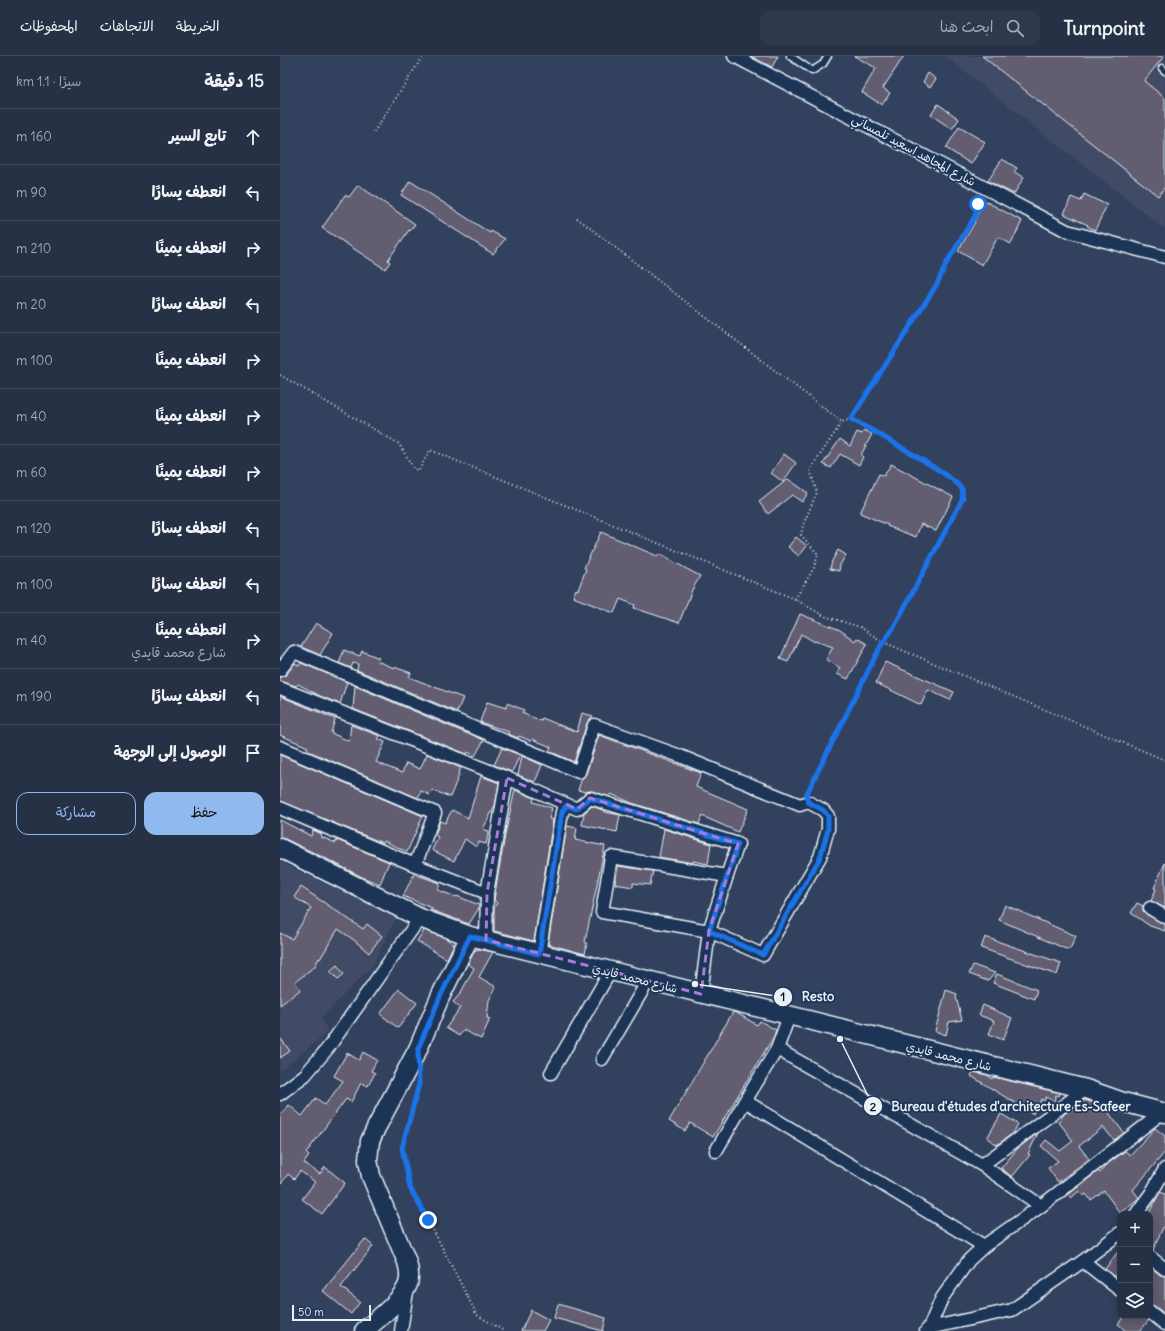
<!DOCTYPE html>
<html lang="ar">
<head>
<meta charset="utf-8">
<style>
  :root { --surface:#263146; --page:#2e394d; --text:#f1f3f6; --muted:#a4a9b3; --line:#424c5f; --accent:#90b9f0 }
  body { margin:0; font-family:Delius,"Playpen Sans Arabic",sans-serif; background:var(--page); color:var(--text); direction:rtl }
  .controls { position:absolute; right:12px; bottom:12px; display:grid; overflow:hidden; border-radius:8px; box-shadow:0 2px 10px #0003 }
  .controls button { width:36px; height:36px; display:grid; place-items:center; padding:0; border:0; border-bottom:1px solid var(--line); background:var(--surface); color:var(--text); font:20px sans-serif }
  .scale { position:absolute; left:12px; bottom:10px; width:79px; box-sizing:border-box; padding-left:4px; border:2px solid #e8f1f8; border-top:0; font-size:11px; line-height:14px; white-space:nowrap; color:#e8f1f8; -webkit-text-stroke:3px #1d3557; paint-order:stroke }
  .stop { position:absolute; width:12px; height:12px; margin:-9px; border:3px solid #1a73e8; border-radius:50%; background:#fff }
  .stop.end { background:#1a73e8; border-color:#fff; box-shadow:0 1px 4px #0008 }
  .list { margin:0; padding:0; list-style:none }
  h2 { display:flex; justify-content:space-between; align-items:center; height:52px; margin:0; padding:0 16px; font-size:17px }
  h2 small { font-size:13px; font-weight:400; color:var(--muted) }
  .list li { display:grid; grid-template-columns:26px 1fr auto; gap:12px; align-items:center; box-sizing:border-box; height:56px; padding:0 16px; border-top:1px solid var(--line) }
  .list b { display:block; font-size:15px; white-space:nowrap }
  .list p { margin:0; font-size:13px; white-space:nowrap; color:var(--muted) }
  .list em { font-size:13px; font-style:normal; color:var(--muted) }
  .actions { display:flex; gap:8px; padding:12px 16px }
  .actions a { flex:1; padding:9px 0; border:1px solid var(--accent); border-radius:12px; text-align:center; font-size:14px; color:var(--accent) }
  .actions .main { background:var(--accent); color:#111 }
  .icon { flex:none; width:22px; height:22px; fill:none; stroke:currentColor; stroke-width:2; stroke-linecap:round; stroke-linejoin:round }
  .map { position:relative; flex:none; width:885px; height:1275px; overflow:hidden; direction:ltr }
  header { display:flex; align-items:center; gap:24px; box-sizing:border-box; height:56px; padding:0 20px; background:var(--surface); border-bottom:1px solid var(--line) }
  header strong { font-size:19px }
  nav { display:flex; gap:22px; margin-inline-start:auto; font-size:14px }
  .search { width:280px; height:36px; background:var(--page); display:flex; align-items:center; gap:10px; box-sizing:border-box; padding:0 14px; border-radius:12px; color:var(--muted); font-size:15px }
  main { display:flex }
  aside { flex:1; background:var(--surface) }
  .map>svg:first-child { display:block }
  .built { fill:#434c66 }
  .building { fill:#625d70; stroke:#e8f1f8 }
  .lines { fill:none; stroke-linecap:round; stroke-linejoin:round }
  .service-casing { stroke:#e8f1f8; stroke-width:9 }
  .minor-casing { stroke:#e8f1f8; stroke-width:15 }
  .secondary-casing { stroke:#e8f1f8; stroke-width:21 }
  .path { stroke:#e8f1f8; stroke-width:2; stroke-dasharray:1 3; stroke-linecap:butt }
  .service { stroke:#1d3557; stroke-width:6 }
  .minor { stroke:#1d3557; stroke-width:12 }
  .secondary { stroke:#1d3557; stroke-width:18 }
  .route { stroke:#1a73e8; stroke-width:5 }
  .marked { fill:none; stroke:#a77bd6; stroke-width:3; stroke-dasharray:8 5; stroke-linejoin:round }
  .labels { text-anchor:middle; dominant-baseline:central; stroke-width:3.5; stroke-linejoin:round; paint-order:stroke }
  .street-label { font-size:12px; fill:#e8f1f8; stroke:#1d3557 }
  .leader { fill:none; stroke:#e8f1f8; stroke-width:1.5 }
  .callout-dot { fill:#e8f1f8; stroke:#1d3557; stroke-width:1.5 }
  .mark-label { font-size:12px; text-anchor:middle; font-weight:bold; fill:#111 }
  .callout-label { font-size:13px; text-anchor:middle; font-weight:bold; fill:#e8f1f8; stroke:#1d3557; stroke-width:3.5; stroke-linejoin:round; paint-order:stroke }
</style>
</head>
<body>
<header>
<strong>Turnpoint</strong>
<div class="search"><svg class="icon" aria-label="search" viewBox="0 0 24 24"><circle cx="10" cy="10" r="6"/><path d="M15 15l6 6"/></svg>ابحث هنا</div>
<nav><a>الخريطة</a><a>الاتجاهات</a><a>المحفوظات</a></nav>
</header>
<main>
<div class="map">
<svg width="885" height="1275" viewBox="0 0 885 1275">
  <rect width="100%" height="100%" fill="#32415e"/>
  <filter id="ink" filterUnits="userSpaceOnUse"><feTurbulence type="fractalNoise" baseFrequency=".025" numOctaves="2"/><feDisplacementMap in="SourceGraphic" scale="8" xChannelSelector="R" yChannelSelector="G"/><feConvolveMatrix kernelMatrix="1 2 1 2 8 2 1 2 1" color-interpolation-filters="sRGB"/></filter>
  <g filter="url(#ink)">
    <path class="built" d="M665,0h220v173z
      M0,806l116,56 -23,47 -52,53 7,14 -48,39z"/>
    <path class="building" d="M470,0h28l-6,11z
      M574,0h50l-21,32 7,5 -8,12 -20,-13 14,-24z
      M702,0h182l-20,25 21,17v89l-7,9z
      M648,17l8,6 -6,8 -7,-5z
      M658,48l21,15 -7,10 -21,-14z
      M679,71l26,15 -14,22 -25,-16z
      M722,103l15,9 -3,4 10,5 -10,17 -26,-13z
      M130,125l80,52 1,-2 14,8 -12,15 -92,-59z
      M78,129l57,39 -5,7 -1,-1 -21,30 2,2 -5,7 -63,-41 23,-33 4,2z
      M804,138l23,11 -12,25 -8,-4 1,-1 -24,-11 7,-17 10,4z
      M705,145l37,20 -11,23 -13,-7 -16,28 -24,-14 17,-29 -1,-1 4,-8z
      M584,374l8,4 -11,21 2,2 -4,8 -19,-11 -9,14 -8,-4 17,-25 10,7 7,-14 5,2z
      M504,398l12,9 -13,19 -12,-9z
      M611,408l62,33 -17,34 -15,-7 -5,13 -29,-11 1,-1 -28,-12 19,-39 5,2z
      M508,423l20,14 -6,9 -10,-7 -24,19 -9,-12z
      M321,476l56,24 2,-2 41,22 -8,14 -13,33 -45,-15 1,-3 -15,-6 -6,14 -41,-16 3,-8 2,1 8,-21 -2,-1z
      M516,481l11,9 -8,10 -11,-9z
      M558,494l8,5 -6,10 -1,6 -9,-2 2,-8z
      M520,558l40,16 15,11 2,-3 10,6 -19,35 -11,-5 3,-6 -14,-9 7,-12 -18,-6v1l-14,-8 -13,28 -8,-3z
      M36,567l17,10 -13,22 -19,-8z
      M64,594l16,6 2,-5 17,7 -2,3 17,7v-1l17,6 -2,4 54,21 -6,14 -100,-42 1,-6 -5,-1 -2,5 -12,-5z
      M605,606l69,30 -4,8 -22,-10 -7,15 -45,-22z
      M15,607l4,3 2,-3 46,19 -7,22 -20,-8 -22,-12 -2,2 -16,-5v-4l6,-2z
      M75,630l113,48v-1l16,7 -9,16 -7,-4 -1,2 -114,-45z
      M0,640l55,23 -4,14 18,8 2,-16 29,11 -2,3 7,3 -9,20 26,11 4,-10 14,6 7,-15 34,14 -3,6 1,1 -9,22 -18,-7 -2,5 -9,-4 -3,7 -112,-48 2,-3 -28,-12z
      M207,646l19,6 1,-5 17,7 -2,3 19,8 1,-3 35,14 5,-19 11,3 -6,7 -13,39 -25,-11 2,-4 -19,-8 -1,2 -12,-5 -1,2 -10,-4 1,-2 -29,-10z
      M319,679l102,38 -5,14 52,22 -10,23 -36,-16 -3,8 -67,-21 -21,-9 -1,3 -18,-6 -7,1 -7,-2 4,-12 4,-4z
      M222,692l18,7 -8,17 -18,-7z
      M0,699l143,61 -16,36 -23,-11 -1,2 -103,-42z
      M242,700l20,9 -7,17 -17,-7z
      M201,720l18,7 -4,23 -12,23 6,2 -3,13 -8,-2 -2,5 -11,-8 -11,22 -22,-11 6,-13 -3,-2 5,-14 5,2 7,-13 16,8z
      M235,734l19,8 -1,4 19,6 -3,11 4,1 -19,121 -40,-10v-23l3,-5 -3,-3 4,-25 8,-45z
      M312,750l13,5v1l15,3 -3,17 -35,-7 2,-12z
      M0,764l31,16 2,-6 9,4 -1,3 15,6 1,-3 52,22 -9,22 -16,-6 -35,-18 -44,-21 -5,-1z
      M287,770l10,2 -2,12 30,6 -20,96 2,1 -2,11 -37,-10z
      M384,773l47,15 -3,20 -15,-3v2l-34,-6z
      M885,807v45l-14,-7 5,-12 -2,-1z
      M338,810l35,5 -3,14 -17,-2v4l-18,-3z
      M134,818l26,9 -2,7 18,7 1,-1 22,9v3l-10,16 -38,-14 1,-2 -29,-12z
      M21,831l62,42 4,-5 15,12 -13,17 -15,-13 -16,-11 -18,30 -1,-1 -4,8 -20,16 5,8 -20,15v-72l12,6 19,-31 -17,-11z
      M857,847l6,3v5l3,3 19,10v7l-15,-5 -19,-13z
      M725,849l71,31 -6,13h-4l-67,-29z
      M144,874l21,8 9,6 -7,15 -30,-18z
      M705,881l76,26 -4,12 -76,-27z
      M198,893l15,3 -14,25 17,10 -7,13 -2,18 3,1 -9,20 -18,-9 -4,6 -13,-8 14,-20 -7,-6 7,-8 14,-26 -6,-4 7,-14h2z
      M57,909l7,9 -6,5 -8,-8z
      M693,909l22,8 -7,8 -19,-7z
      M717,918l40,16 -3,9 -41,-16z
      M119,933l18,14 -19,25 -18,-14z
      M666,934l11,4 -1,3 6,23 -13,2 -3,13 -11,-4z
      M703,949l29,13 -9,22 -14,-6 5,-13 -15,-6z
      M453,956l4,1 20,12 3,-4 16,9 -2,6 -61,101 -23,-14 -5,8 -16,-10z
      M0,982l10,13 -10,7z
      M83,996l14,8 -6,11 4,2 -7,13 -7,-3 -10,19 -5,-3 -40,54 3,3 -5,7 16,11 5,-7 20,16 -23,31 -20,-15 13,-17 -15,-11 -6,8 -6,-5 -8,11v-70l9,-10 13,11 14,-18 9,7 18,-24 -9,-5 13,-23 12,7z
      M693,1016l14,3 5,4 1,-2 67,16 -1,3 -3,-1 -2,6 -8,-4 -2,4 -2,-2 -9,15 -62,-38z
      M805,1044l28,10 -4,3 15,20 -10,7 -11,-13 -24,19 10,13 -31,23 -10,-14 10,-7 -17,-15 5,-6 14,11 13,-10 -11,-15 -4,-3 6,-9z
      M721,1058l17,10 -5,9 -16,12 -10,-7z
      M875,1072l10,8v16l-32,38 6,8 -9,7 -10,8 -16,-22 -13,9 -5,-6 -3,2 -4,-5 -8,7 -3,-3 30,-24 2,2 6,-8 19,-14 5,4z
      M758,1077l-10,21 2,1 -18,22 -11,-9 16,-19z
      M880,1136l5,2v29l-12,27h-3v-39z
      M85,1183l8,7 -32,41 19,15 -9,12 -28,-23z
      M840,1193v31l-15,-11z
      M870,1211l10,8 5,1v38l-10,-8 -5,-1z
      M278,1248l48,14 -3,13 -49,-13z
      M251,1254l18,10 -6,11h-22z
      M844,1260h20l5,4 -9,11h-14l-8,-7z"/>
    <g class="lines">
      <defs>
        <path id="service" d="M510,0l22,15 11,-7 5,-8
          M882,12l3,3"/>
        <path id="minor" d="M454,0l333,175 98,26
          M0,614l14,-18 285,120 15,-47 86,31 120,49 8,-3 15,8 5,6v13l-8,28 -57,98 -54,-24 18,-55
          M0,632l227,90 70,31 13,-11 148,46 -11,32 -116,-19 -9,55 107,19 -8,63
          M0,691l155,66 -20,52
          M0,752l135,57 72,28
          M870,852l15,9
          M206,884l1,-47 20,-115
          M259,898l23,-142 5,-7
          M509,960l-12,33 -32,52 239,145
          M497,993l205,116 59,41
          M322,1003l46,-78
          M271,1017l59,-101
          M0,1038l25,-19 23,-27 92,-130
          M436,1095l29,-50
          M702,1109l104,-76
          M856,1158l16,-22 13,-23
          M870,1201l15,12
          M803,1205l37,29
          M870,1256l15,12
          M649,1272l83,-18 71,-49 37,-28
          M121,1275l6,-40
          M646,1275l3,-3 13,-30 27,-38 15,-14 57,-40 122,-94"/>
        <path id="secondary" d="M0,792l140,70 50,18 616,153 37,13 42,11
          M84,1275c13,-12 38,-30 44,-47 2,-7 1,-15 -1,-22l-36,-86 -3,-16 2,-19 6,-13 42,-79 22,-52 30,-61"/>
      </defs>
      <use href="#service" class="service-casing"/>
      <use href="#minor" class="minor-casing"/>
      <use href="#secondary" class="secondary-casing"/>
      <path class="path" d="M94,76l49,-76
        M297,162l265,204
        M0,319l119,69 15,25 5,1 11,-20 365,149 29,17 36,11 23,15 282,118
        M515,543l19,-31 4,-14 -17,-19 2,-10 14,-33 -7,-22 32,-48 9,-3
        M528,735l72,-144 14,-20 69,-129c-1,-2 0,-6 -1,-9 -5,-12 -94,-61 -111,-70l86,-135 9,-20 29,-48 5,-19
        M139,1023v5l-17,64 8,40 18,32 49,95 27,16"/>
      <use href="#service" class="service"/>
      <use href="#minor" class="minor"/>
      <use href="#secondary" class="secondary"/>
    </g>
  </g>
  <g class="lines" filter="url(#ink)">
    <path class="route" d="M148,1164l-18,-32 -8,-40 17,-64 -1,-35 22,-52 30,-61 69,18 23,-142 5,-7 9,4 14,-11 148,46 -29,87 54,24 57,-97 8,-29v-13l-5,-6 -15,-8 -2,-7 74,-148 14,-20 69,-129c-1,-2 0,-6 -1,-9 -6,-12 -94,-61 -111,-70l86,-135 9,-20 29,-48 3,-12"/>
  </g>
  <path class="marked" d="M227,722l70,31 13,-11 148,46 -29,87 -8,63 -215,-54 1,-47z"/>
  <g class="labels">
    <g class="street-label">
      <text transform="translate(634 94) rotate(28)">شارع المجاهد اسعيد تلمساني</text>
      <text transform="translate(355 922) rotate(14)">شارع محمد قايدي</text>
      <text transform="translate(669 1000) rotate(14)">شارع محمد قايدي</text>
    </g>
  </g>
  <path class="leader" d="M415 928L503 941M560 983L593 1050"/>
  <g class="callout-dot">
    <circle cx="415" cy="928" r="4"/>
    <circle cx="560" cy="983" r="4"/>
    <circle cx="503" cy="941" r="10"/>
    <circle cx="593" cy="1050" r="10"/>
  </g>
  <g class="mark-label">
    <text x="503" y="945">1</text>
    <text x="593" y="1055">2</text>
  </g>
  <g class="callout-label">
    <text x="538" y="945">Resto</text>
    <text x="731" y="1055">Bureau d'études d'architecture Es-Safeer</text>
  </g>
</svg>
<div class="controls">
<button>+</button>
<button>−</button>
<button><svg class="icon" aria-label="layers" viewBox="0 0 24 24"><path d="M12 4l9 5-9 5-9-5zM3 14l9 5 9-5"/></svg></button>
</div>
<div class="scale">50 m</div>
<div class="stop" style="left:698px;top:148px"></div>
<div class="stop end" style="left:148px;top:1164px"></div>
</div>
<aside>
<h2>15 دقيقة<small>سيرًا · 1.1 km</small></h2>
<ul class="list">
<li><svg class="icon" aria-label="ahead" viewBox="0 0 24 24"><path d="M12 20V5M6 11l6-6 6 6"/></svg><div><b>تابع السير</b></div><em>160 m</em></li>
<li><svg class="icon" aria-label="left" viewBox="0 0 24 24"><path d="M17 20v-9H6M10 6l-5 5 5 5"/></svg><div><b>انعطف يسارًا</b></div><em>90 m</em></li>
<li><svg class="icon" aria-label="right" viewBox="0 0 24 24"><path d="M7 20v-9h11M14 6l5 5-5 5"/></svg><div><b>انعطف يمينًا</b></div><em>210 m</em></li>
<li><svg class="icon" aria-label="left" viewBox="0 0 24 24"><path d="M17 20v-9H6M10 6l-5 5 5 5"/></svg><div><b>انعطف يسارًا</b></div><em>20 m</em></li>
<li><svg class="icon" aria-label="right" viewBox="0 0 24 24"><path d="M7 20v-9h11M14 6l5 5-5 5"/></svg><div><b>انعطف يمينًا</b></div><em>100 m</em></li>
<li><svg class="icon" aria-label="right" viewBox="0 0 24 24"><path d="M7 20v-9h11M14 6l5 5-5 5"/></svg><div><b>انعطف يمينًا</b></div><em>40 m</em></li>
<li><svg class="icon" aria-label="right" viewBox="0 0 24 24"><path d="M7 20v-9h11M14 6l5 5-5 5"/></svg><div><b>انعطف يمينًا</b></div><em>60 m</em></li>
<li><svg class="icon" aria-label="left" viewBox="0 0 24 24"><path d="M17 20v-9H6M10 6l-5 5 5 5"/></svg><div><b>انعطف يسارًا</b></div><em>120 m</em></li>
<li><svg class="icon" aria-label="left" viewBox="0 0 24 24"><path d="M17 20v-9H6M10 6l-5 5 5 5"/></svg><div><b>انعطف يسارًا</b></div><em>100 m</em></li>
<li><svg class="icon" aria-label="right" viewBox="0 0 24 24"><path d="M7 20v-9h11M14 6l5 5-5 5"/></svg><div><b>انعطف يمينًا</b><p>شارع محمد قايدي</p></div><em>40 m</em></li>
<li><svg class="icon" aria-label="left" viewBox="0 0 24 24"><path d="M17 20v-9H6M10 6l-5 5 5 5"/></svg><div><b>انعطف يسارًا</b></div><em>190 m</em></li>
<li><svg class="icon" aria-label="arrive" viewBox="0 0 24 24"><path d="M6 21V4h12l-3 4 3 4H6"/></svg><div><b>الوصول إلى الوجهة</b></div></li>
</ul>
<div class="actions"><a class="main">حفظ</a><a>مشاركة</a></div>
</aside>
</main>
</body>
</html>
